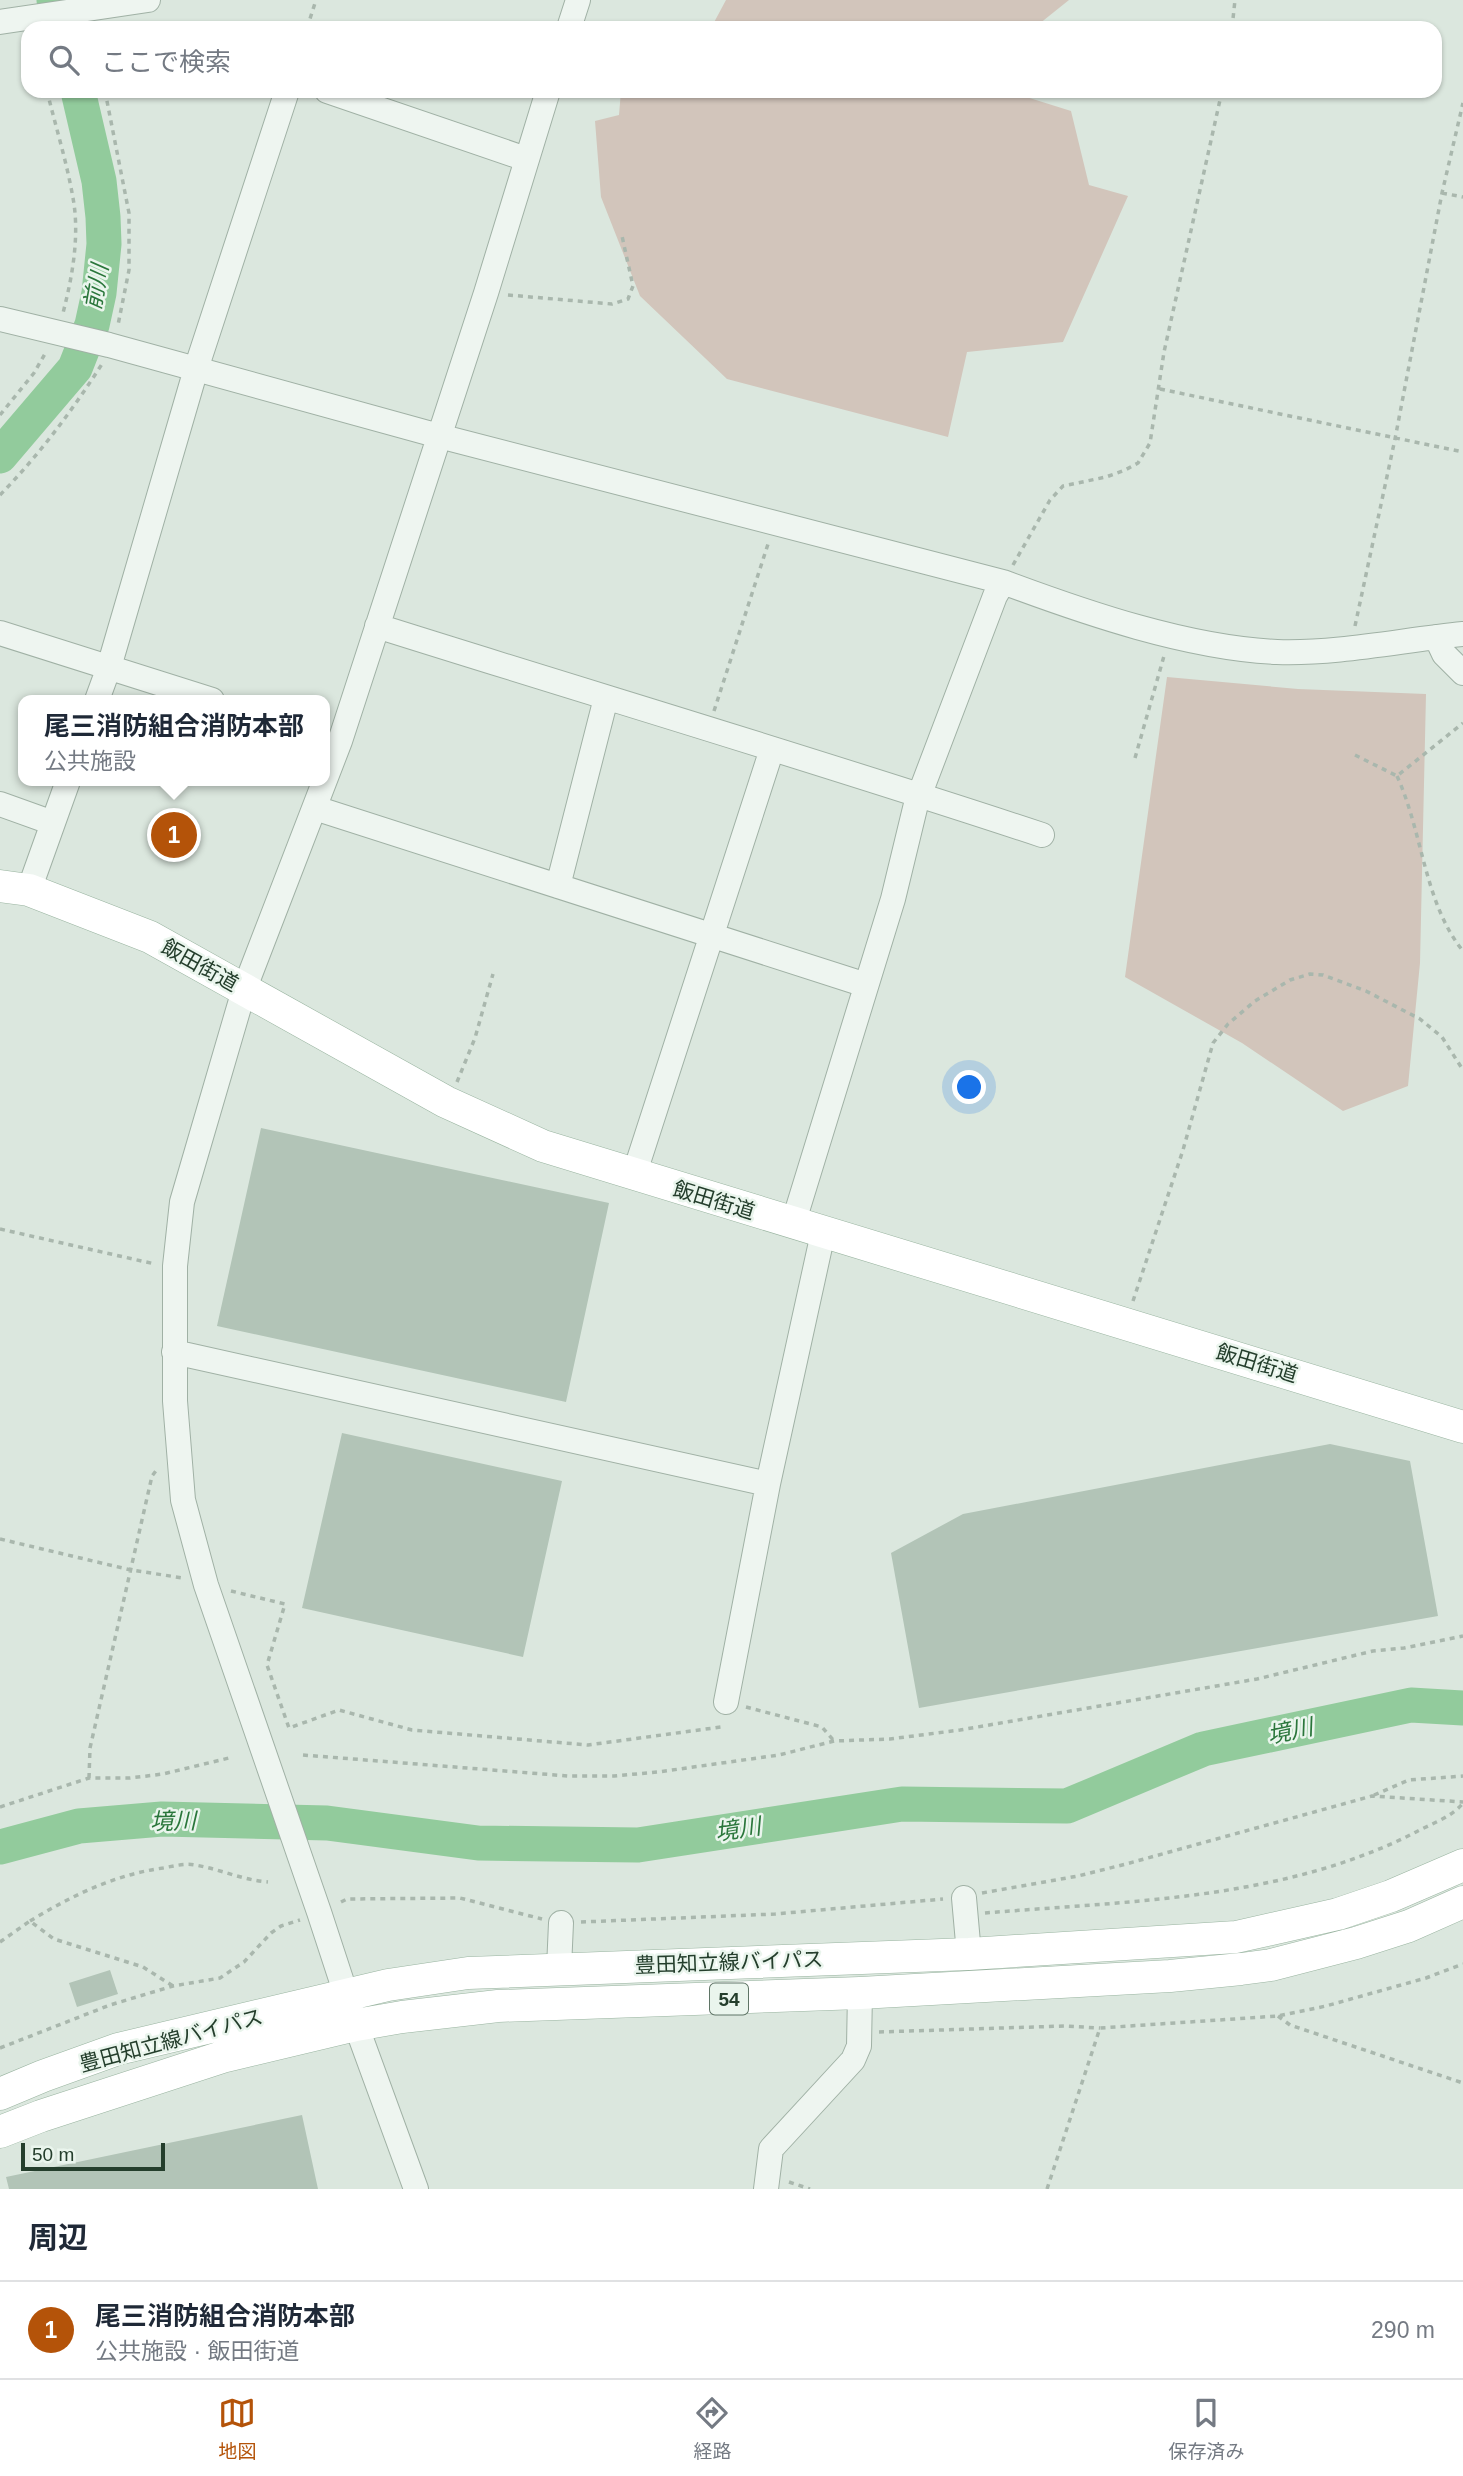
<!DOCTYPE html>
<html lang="ja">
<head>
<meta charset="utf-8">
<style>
  :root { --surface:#fff; --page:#f6f6f7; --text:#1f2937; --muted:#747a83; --line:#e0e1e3; --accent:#b45309 }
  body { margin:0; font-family:Arial,"Noto Sans JP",sans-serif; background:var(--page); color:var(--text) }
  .scale { position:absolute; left:21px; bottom:18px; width:144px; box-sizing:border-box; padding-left:7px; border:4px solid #243e2c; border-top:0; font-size:19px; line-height:24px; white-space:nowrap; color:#243e2c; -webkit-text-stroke:5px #eaf5ed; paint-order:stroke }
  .you { position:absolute; left:970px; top:1088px; width:24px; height:24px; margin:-18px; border:5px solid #fff; border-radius:50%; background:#1a73e8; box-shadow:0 0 0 10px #1a73e833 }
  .badge { display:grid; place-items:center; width:46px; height:46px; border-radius:50%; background:var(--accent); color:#fff; font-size:23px; font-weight:700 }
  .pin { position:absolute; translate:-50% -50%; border:4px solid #fff; box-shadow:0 2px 7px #0006 }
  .popup { position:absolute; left:18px; top:695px; width:312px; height:91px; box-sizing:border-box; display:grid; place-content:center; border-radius:14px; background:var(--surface); filter:drop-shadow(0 2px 5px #0005); font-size:23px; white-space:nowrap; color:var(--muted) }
  .popup b { font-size:26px; color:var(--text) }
  .popup::after { content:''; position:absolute; left:50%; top:100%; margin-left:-14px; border:14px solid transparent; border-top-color:var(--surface) }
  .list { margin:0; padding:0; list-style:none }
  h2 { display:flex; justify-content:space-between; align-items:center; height:91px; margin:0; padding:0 28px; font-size:30px }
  h2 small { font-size:23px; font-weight:400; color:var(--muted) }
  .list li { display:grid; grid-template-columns:46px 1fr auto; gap:21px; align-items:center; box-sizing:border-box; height:98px; padding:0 28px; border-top:2px solid var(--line) }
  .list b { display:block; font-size:26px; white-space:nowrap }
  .list p { margin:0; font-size:23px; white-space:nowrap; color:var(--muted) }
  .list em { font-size:23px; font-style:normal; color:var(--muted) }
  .icon { flex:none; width:38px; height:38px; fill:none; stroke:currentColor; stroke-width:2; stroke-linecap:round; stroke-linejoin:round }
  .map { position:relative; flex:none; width:1463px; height:2189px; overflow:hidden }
  .search { position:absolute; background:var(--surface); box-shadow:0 2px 5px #0004; left:21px; right:21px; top:21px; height:77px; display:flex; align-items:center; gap:18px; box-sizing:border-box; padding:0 24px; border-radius:21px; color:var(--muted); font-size:26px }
  .sheet { height:189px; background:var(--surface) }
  nav { display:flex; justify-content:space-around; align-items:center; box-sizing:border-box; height:98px; border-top:2px solid var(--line); background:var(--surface); font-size:19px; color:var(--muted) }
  nav a { display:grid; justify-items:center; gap:4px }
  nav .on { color:var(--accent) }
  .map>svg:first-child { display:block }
  .green { fill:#d2c5bb }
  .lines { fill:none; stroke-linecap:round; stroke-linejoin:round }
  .river { stroke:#92cb9c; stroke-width:35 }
  .building { fill:#b2c4b7 }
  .minor-casing { stroke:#a0b1a5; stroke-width:26 }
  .major-casing { stroke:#99b4a0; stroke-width:33 }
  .path { stroke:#a9b7ad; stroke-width:3.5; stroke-dasharray:5 5; stroke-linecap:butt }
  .minor { stroke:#eef5f0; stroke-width:24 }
  .major { stroke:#fff; stroke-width:32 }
  .labels { text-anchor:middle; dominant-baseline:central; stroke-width:5; stroke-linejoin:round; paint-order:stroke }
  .shield { fill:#eaf5ed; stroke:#5f7566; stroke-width:2 }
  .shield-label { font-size:19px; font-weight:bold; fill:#243e2c }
  .street-label { font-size:21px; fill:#243e2c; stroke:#eaf5ed }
  .water-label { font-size:23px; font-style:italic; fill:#2a763b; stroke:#eaf5ed }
</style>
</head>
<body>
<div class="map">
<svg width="1463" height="2189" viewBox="0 0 1463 2189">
  <rect width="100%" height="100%" fill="#dbe7de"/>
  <path class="green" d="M726,0h343l-35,28h-323z
    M621,91h398l1,4 51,16 18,74 39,11 -65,146 -96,10 -19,85 -221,-58 -87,-83 -39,-99 -6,-76 24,-6z
    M1167,677l131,12 128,5 -6,269 -12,123 -65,25 -101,-68 -117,-66z"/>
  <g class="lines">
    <path class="river" d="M54,0l6,28
      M0,456l75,-88 17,-43 7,-32 5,-49 -1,-27 -4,-36 -21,-90
      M0,1847l79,-21 83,-7 165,4 151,20 160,2 264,-41 165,2 136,-57 208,-44 52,3"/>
  </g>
  <path class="building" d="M261,1128l348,75 -43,199 -349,-76z
    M342,1433l220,48 -39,176 -221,-49z
    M1330,1444l80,17 28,155 -519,92 -28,-155 72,-39z
    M110,1970l8,24 -41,13 -8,-24z
    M302,2115l16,74h-309l-3,-12z"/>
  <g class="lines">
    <defs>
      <path id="minor" d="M0,22l148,-22
        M569,28l9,-28
        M327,91l199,68
        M0,319l109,26 330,91 564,146c83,31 185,66 274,70 62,2 125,-12 186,-18
        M377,626c222,70 445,136 665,209
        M0,633l212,67
        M1436,637l8,17 19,19
        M97,700l12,-33 87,-298 91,-278
        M0,804l53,19
        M315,808l551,177
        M558,886l48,-188
        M29,890l39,-109
        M634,1175l138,-426
        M793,1224l100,-325 23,-95 79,-208 8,-14
        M174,1352l594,132
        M726,1702l42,-218 55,-251
        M964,1898l5,56
        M559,1968l2,-45
        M416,2189l-60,-164 -37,-113 -113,-327 -23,-85 -8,-99v-135l7,-64 62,-212 96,-249 146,-448 62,-202
        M766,2189l5,-40 82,-89 6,-14 1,-53"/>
      <path id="major" d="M0,886l29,4 121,47 296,165 97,44 920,281
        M0,2094l43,-18 75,-27 270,-64 80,-12 501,-19 267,-17 102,-23 53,-18 72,-31
        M0,2132l41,-16 181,-59 134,-32 46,-8 96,-11 362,-13 310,-17 71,-7 30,-4 85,-22 53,-17 54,-24"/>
    </defs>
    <use href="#minor" class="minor-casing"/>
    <use href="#major" class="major-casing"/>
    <path class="path" d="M307,28l9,-28
      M1232,28l3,-28
      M47,91c9,37 21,75 27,113 5,36 -2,74 -11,109
      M105,91l24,122v57l-11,55
      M1442,193l21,4
      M508,295l104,9 16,-5 5,-13 -11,-50
      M1160,389l303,63
      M0,415l34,-42 12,-21
      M0,495c39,-40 72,-84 102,-131
      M1013,565l37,-65 13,-14 43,-9 19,-7 13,-7 12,-20 14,-91 58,-261
      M1355,626l40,-187 47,-246 21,-90
      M714,711l55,-170
      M1355,755l42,21 66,-53
      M1135,758l29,-102
      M1397,776c26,57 27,127 66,175
      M457,1082l18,-44 18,-64
      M0,1229l155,35
      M1133,1301l50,-151 30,-107 15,-19 27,-23 35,-21 20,-6 13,1 43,16 54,28 22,18 21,33
      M0,1539l131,31 52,8
      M231,1591l54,13 -18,61 22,63 50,-18 73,20 176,15 133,-18 1,-4
      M746,1707l76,20 12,14
      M303,1755l265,21h46l44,-4 121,-17 55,-14 56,-2 70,-9 297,-51 116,-28 31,-3 59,-12
      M89,1778l1,-30 62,-272 6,-8
      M1374,1795l35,-15 54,-4
      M0,1807l89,-29h41l33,-4 70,-17
      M982,1893l96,-17 48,-12 246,-68 91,6
      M341,1902l6,-3 113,-1 82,21
      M985,1913c144,-12 297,-13 429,-80 16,-9 37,-15 49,-30
      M30,1921c43,-26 84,-46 133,-53 11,-2 22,-5 32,-3 25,4 47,15 73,17
      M581,1922l194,-8 168,-15
      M0,1942l30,-21 24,18 89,28 30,19
      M1278,2016l12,9 12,4 161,54
      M879,2032l185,-6 36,2
      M0,2048l110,-43 63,-19 47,-8 24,-16 27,-29 10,-7 19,-6
      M789,2182l21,7
      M1047,2189l53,-161 178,-12 48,-10 100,-28 37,-14"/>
    <use href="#minor" class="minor"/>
    <use href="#major" class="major"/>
  </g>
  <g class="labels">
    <rect class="shield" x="710" y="1983.5" width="38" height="31" rx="5"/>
    <g class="shield-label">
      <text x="729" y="1999">54</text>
    </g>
    <g class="street-label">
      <text transform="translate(200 965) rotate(29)">飯田街道</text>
      <text transform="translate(714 1200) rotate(17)">飯田街道</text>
      <text transform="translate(1257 1363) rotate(17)">飯田街道</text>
      <text transform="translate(729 1962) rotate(-2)">豊田知立線バイパス</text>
      <text transform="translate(171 2040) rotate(-15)">豊田知立線バイパス</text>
    </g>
    <g class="water-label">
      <text transform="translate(96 287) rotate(-80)">前川</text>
      <text transform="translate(1290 1731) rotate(-12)">境川</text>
      <text transform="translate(173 1821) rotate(-1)">境川</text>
      <text transform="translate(738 1829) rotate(-9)">境川</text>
    </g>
  </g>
</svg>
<div class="scale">50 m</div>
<div class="you"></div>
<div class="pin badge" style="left:174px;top:835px">1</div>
<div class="popup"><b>尾三消防組合消防本部</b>公共施設</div>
<div class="search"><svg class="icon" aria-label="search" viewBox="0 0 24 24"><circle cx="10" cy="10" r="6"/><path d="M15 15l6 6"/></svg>ここで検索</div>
</div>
<section class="sheet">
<h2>周辺<small></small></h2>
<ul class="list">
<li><span class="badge">1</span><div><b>尾三消防組合消防本部</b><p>公共施設 · 飯田街道</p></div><em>290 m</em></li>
</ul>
</section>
<nav>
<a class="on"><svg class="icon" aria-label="map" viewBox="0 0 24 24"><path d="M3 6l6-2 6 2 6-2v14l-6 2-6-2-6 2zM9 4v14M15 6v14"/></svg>地図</a>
<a><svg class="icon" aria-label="directions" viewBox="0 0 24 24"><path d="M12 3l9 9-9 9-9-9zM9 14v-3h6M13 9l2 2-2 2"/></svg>経路</a>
<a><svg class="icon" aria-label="saved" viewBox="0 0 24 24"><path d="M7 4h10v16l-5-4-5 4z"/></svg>保存済み</a>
</nav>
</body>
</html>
